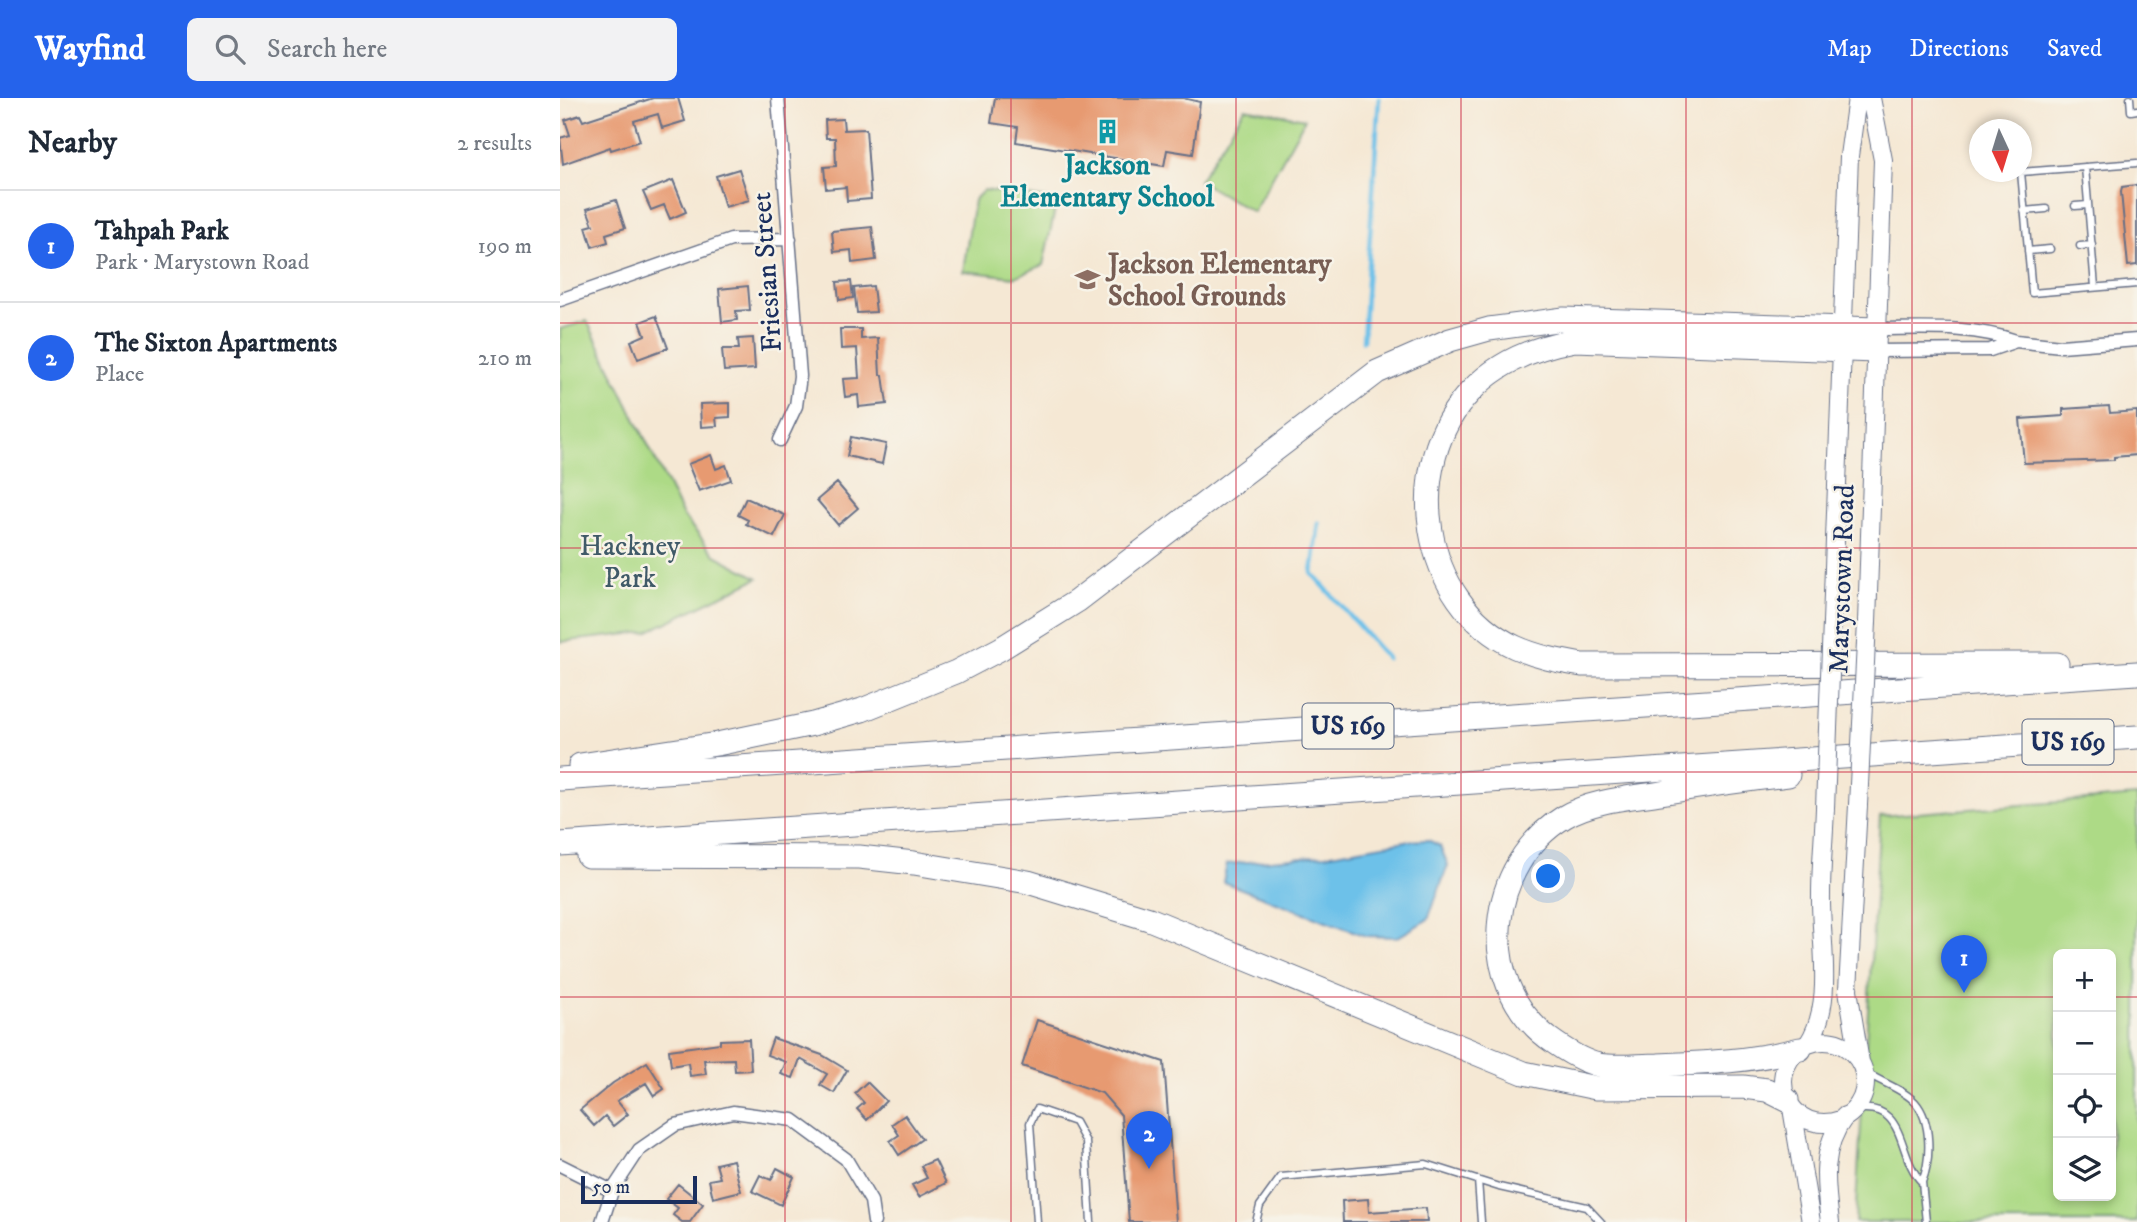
<!DOCTYPE html>
<html lang="en">
<head>
<meta charset="utf-8">
<style>
  :root { --surface:#fff; --page:#f2f2f3; --text:#1f2937; --muted:#747a83; --line:#e0e1e3; --accent:#2563eb }
  body { margin:0; font-family:"IM FELL DW Pica",serif; background:var(--page); color:var(--text) }
  .controls { position:absolute; right:21px; bottom:21px; display:grid; overflow:hidden; border-radius:10px; box-shadow:0 4px 10px #0003 }
  .controls button { width:63px; height:63px; display:grid; place-items:center; padding:0; border:0; border-bottom:2px solid var(--line); background:var(--surface); color:var(--text); font:35px sans-serif }
  .compass { position:absolute; left:1409px; top:21px; width:63px; height:63px; border-radius:50%; background:var(--surface); box-shadow:0 4px 10px #0003; rotate:176deg }
  .scale { position:absolute; left:21px; bottom:18px; width:116px; box-sizing:border-box; padding-left:7px; border:4px solid #1b2f5e; border-top:0; font-size:19px; line-height:24px; white-space:nowrap; color:#1b2f5e; -webkit-text-stroke:5px #f7f3e8; paint-order:stroke }
  .you { position:absolute; left:989px; top:779px; width:24px; height:24px; margin:-18px; border:5px solid #fff; border-radius:50%; background:#1a73e8; box-shadow:0 0 0 10px #1a73e833 }
  .badge { display:grid; place-items:center; width:46px; height:46px; border-radius:50%; background:var(--accent); color:#fff; font-size:23px; font-weight:700 }
  .pin { position:absolute; translate:-50% -58px; filter:drop-shadow(0 2px 4px #0008) }
  .pin::after { content:''; position:absolute; top:37px; width:24px; height:21px; background:inherit; clip-path:polygon(0 0,100% 0,50% 100%) }
  .list { margin:0; padding:0; list-style:none }
  h2 { display:flex; justify-content:space-between; align-items:center; height:91px; margin:0; padding:0 28px; font-size:30px }
  h2 small { font-size:23px; font-weight:400; color:var(--muted) }
  .list li { display:grid; grid-template-columns:46px 1fr auto; gap:21px; align-items:center; box-sizing:border-box; height:112px; padding:0 28px; border-top:2px solid var(--line) }
  .list b { display:block; font-size:26px; white-space:nowrap }
  .list p { margin:0; font-size:23px; white-space:nowrap; color:var(--muted) }
  .list em { font-size:23px; font-style:normal; color:var(--muted) }
  .icon { flex:none; width:38px; height:38px; fill:none; stroke:currentColor; stroke-width:2; stroke-linecap:round; stroke-linejoin:round }
  .map { position:relative; flex:none; width:1577px; height:1124px; overflow:hidden }
  header { display:flex; align-items:center; gap:42px; box-sizing:border-box; height:98px; padding:0 35px; background:var(--accent); color:#fff }
  header strong { font-size:33px }
  nav { display:flex; gap:38px; margin-inline-start:auto; font-size:24px }
  .search { width:490px; height:63px; background:var(--page); display:flex; align-items:center; gap:18px; box-sizing:border-box; padding:0 24px; border-radius:10px; color:var(--muted); font-size:26px }
  main { display:flex }
  aside { flex:1; background:var(--surface) }
  .map>svg:first-child { display:block }
  .green { fill:#adda86; stroke:#648472; stroke-width:2; fill-rule:evenodd }
  .water { fill:#6dc1e9; stroke:#4478a4; stroke-width:2 }
  .lines { fill:none; stroke-linecap:round; stroke-linejoin:round }
  .stream { stroke:#6dc1e9; stroke-width:4.5 }
  .building { fill:#e79a71 }
  .service-casing { stroke:#677087; stroke-width:9 }
  .minor-casing { stroke:#677087; stroke-width:15 }
  .secondary-casing { stroke:#677087; stroke-width:20 }
  .motorway-casing { stroke:#677087; stroke-width:25 }
  .service { stroke:#fff; stroke-width:6 }
  .minor { stroke:#fff; stroke-width:12 }
  .secondary { stroke:#fff; stroke-width:18 }
  .motorway { stroke:#fff; stroke-width:23 }
  .secondary-bridge-casing { stroke:#677087; stroke-width:20; stroke-linecap:butt }
  .secondary-bridge { stroke:#fff; stroke-width:18 }
  .grid { fill:none; stroke:#d1495b; stroke-width:2; stroke-opacity:0.55 }
  .labels { text-anchor:middle; dominant-baseline:central; stroke-width:5; stroke-linejoin:round; paint-order:stroke }
  .shield { fill:#f7f3e8; stroke:#5d6a87; stroke-width:2 }
  .shield-label { font-size:26px; font-weight:bold; fill:#1b2f5e }
  .culture-label { font-size:28px; font-weight:bold; fill:#0d838f; stroke:#f7f3e8 }
  .education-label { font-size:28px; font-weight:bold; fill:#785e54; stroke:#f7f3e8; text-anchor:start }
  .street-label { font-size:28px; fill:#1b2f5e; stroke:#f7f3e8 }
  .park-label { font-size:28px; fill:#405a68; stroke:#f7f3e8 }
</style>
</head>
<body>
<header>
<strong>Wayfind</strong>
<div class="search"><svg class="icon" aria-label="search" viewBox="0 0 24 24"><circle cx="10" cy="10" r="6"/><path d="M15 15l6 6"/></svg>Search here</div>
<nav><a>Map</a><a>Directions</a><a>Saved</a></nav>
</header>
<main>
<aside>
<h2>Nearby<small>2 results</small></h2>
<ul class="list">
<li><span class="badge">1</span><div><b>Tahpah Park</b><p>Park · Marystown Road</p></div><em>190 m</em></li>
<li><span class="badge">2</span><div><b>The Sixton Apartments</b><p>Place</p></div><em>210 m</em></li>
</ul>
</aside>
<div class="map">
<svg width="1577" height="1124" viewBox="0 0 1577 1124">
  <rect width="100%" height="100%" fill="#f7f3e8"/>
  <filter id="ink" filterUnits="userSpaceOnUse"><feTurbulence type="fractalNoise" baseFrequency=".0143" numOctaves="2"/><feDisplacementMap in="SourceGraphic" scale="14" xChannelSelector="R" yChannelSelector="G"/><feConvolveMatrix kernelMatrix="1 2 1 2 8 2 1 2 1" color-interpolation-filters="sRGB"/></filter>
  <filter id="wash" filterUnits="userSpaceOnUse"><feTurbulence type="fractalNoise" baseFrequency=".00686" numOctaves="4" result="noise"/><feDisplacementMap in="SourceGraphic" scale="28" xChannelSelector="R" yChannelSelector="G"/><feGaussianBlur stdDeviation="1.57" result="paint"/><feColorMatrix in="noise" values="0 0 0 0 0 0 0 0 0 0 0 0 0 0 0 0 0 1.4 0 .05"/><feComposite in="paint" operator="in"/></filter>
  <g filter="url(#wash)">
    <rect width="100%" height="100%" fill="#f5e8d4"/>
    <path class="green" d="M685,10l60,11 -52,93 -54,-31z
      M424,92l73,10 -14,65 -28,12 -52,-6 11,-71z
      M27,223l96,195 32,39 43,23 -111,54 -87,10v-313z
      M1577,698v426h-282l25,-406zM1498,856h53v242h-53z"/>
    <path class="water" d="M868,742l12,6 8,19 -20,54 -30,18 -32,-1 -143,-54 4,-18 98,-9 81,-14z"/>
    <g class="lines">
      <path class="stream" d="M803,243l16,-243
        M759,425l-7,50 75,85"/>
    </g>
    <g id="blocks">
      <path class="building" d="M93,0h25l7,23 -23,7 -4,-14 -24,7 6,20 -29,9 -1,-3 -47,17 -3,-26 10,-3 -5,-15 15,-5 3,6z
        M435,0h188l17,4 -7,52 -26,-4 -3,16 -148,-24 2,-15 -27,-4z
        M283,21l1,11 22,-1 5,70 -24,2 -1,-14 -20,2 -2,-22 12,-1 -1,-28h-9l-1,-18z
        M179,71l10,31 -24,7 -9,-31z
        M113,82l13,32 -16,7 -6,-14 -13,5 -8,-18z
        M1577,87v80l-9,1 -7,-74 1,-5z
        M56,102l9,28 -19,6 2,8 -16,5 -6,-20 7,-2 -6,-16z
        M312,129l4,33 -24,3 -1,-13 -17,2 -2,-21z
        M291,183l2,17 -14,2 -2,-18z
        M188,188l2,24 -14,1 1,9 -15,2 -3,-33z
        M313,188l3,26 -19,1 -3,-25z
        M96,218l12,32 -30,11 -7,-18 14,-6 -5,-13z
        M280,231h21v10l17,-1 2,37h3l4,29 -28,3 -1,-12 -13,2 -2,-18 16,-1 -2,-30 -16,1z
        M193,240l2,31 -31,2 -2,-22h17l-1,-10z
        M170,305v14l-14,1 1,8 -16,1 -1,-23z
        M1549,308l1,7 27,-2v44l-23,2v3l-90,3 -4,-44 43,-3v-7z
        M291,339l35,7 -4,20 -35,-8z
        M151,357l5,14 10,-4 5,15 -32,11 -11,-27z
        M277,385l21,25 -20,17 -21,-25z
        M186,400l39,17 -11,22 -28,-13 2,-4 -10,-5z
        M477,922l127,42 12,160h-47l-8,-107 -19,-22 -80,-27z
        M213,940l49,17 25,15 -13,23 -14,-8 7,-11 -27,-15 -7,19 -12,-4 5,-12 -19,-7z
        M189,941l2,31 -16,1 -1,-12 -30,1 2,14 -16,2 -2,-13 -17,3 -2,-16 51,-7v-3z
        M87,964l17,27 -10,7 -8,-13 -29,18 11,13 -15,12 -8,-10 -11,10 -14,-16 33,-27z
        M307,984l19,19 -19,19 -10,-11 7,-6 -9,-10z
        M345,1017l17,24 -23,16 -9,-14 9,-6 -7,-11z
        M173,1062l8,31 -28,7 -4,-18 11,-2 -4,-14z
        M375,1062l11,23 -27,14 -7,-12 15,-7 -6,-12z
        M217,1070l17,9 -13,28 -29,-14 8,-16 11,5z
        M118,1086l25,20 -13,18h-8l-9,-7 5,-7 -12,-9z
        M808,1101l1,13 57,-4 1,14h-84l-1,-21z"/>
    </g>
  </g>
  <g filter="url(#ink)">
    <use href="#blocks" fill-opacity="0" stroke="#677087" stroke-width="2"/>
    <g class="lines">
      <defs>
        <path id="service" d="M1570,0l1,13 6,-1
          M1577,65l-116,9 11,121 105,-9
          M1525,69l10,120
          M1515,108l13,-1
          M1464,113l22,-2
          M1520,148l12,-1
          M1468,153l22,-2
          M1294,1012c54,-10 42,47 68,72 9,-22 10,-61 -7,-80 -13,-14 -36,-20 -51,-31
          M918,1082l3,42
          M1362,1084l4,40
          M477,1124l-7,-99 7,-14 38,13 11,20 5,80
          M696,1124l4,-16 21,-29 145,-13 73,23 88,20 14,15"/>
        <path id="minor" d="M218,0l22,278 -4,30 -16,34
          M0,202l171,-60 59,-1
          M1456,243l45,5 76,-6
          M1316,253l114,-1 26,-9c-45,-16 -92,-12 -139,-12
          M0,1067l52,26
          M42,1124l10,-31 27,-41 36,-25 58,-13 60,8 53,39 25,42 3,21"/>
        <path id="secondary" d="M1272,524l17,-466 8,-58
          M1307,524l16,-462 -12,-62
          M1298,707l-10,185 12,72
          M1223 984a41 41 0 1 1 82 0a41 41 0 1 1-82 0Z
          M1248,946c27,-41 12,-102 13,-149 0,-29 3,-58 4,-87
          M1232,1010l19,114
          M1270,1124c-5,-39 -10,-73 15,-106"/>
        <path id="motorway" d="M1316,253l-301,-11c-40,7 -76,21 -104,51 -71,73 -51,212 44,256 22,10 44,14 67,18l475,-1
          M20,667l137,-21 96,-20 49,-14 94,-38 44,-23 77,-48 300,-229 73,-32 39,-11 75,-10 313,10
          M1228,677c-43,5 -85,11 -127,18 -31,5 -69,7 -97,24 -77,47 -90,164 -16,221 15,11 33,23 51,27 19,3 40,0 59,0 49,-2 95,-4 142,-16
          M0,681l1577,-106
          M0,746l1577,-107
          M28,758l271,1 55,6 114,19 121,37 375,154 72,15 147,-1 24,3 20,10"/>
      </defs>
      <use href="#service" class="service-casing"/>
      <use href="#minor" class="minor-casing"/>
      <use href="#secondary" class="secondary-casing"/>
      <use href="#motorway" class="motorway-casing"/>
      <use href="#service" class="service"/>
      <use href="#minor" class="minor"/>
      <use href="#secondary" class="secondary"/>
      <use href="#motorway" class="motorway"/>
      <defs>
        <path id="secondary-bridge" d="M1298,707l9,-183
          M1265,710l7,-186"/>
      </defs>
      <use href="#secondary-bridge" class="secondary-bridge-casing"/>
      <use href="#secondary-bridge" class="secondary-bridge"/>
    </g>
  </g>
  <path class="grid" d="M225,0v1124M451,0v1124M676,0v1124M901,0v1124M1126,0v1124M1352,0v1124M0,225h1577M0,450h1577M0,674h1577M0,899h1498M1551,899h26"/>
  <defs>
    <symbol id="building-bare" viewBox="-9 -9 18 18"><path d="M-4-6H4V6H1V3H-1V6H-4ZM-2.5-4.3h1.7v1.8h-1.7ZM.8-4.3h1.7v1.8H.8ZM-2.5-1h1.7V.8h-1.7ZM.8-1h1.7V.8H.8Z" fill="#0f9aa8" stroke="#f7f3e8" stroke-width="2.5" paint-order="stroke"/></symbol>
    <symbol id="school-bare" viewBox="-9 -9 18 18"><path d="M0-5L7-2L0 1L-7-2ZM-4 1L0 2.5L4 1V4Q0 6-4 4Z" fill="#8d6e63" stroke="#f7f3e8" stroke-width="2.5" paint-order="stroke"/></symbol>
  </defs>
  <g fill-rule="evenodd">
    <use href="#building-bare" x="530" y="16" width="35" height="35"/>
    <use href="#school-bare" x="510" y="164" width="35" height="35"/>
  </g>
  <g class="labels">
    <g class="shield">
      <rect x="742.5" y="605.5" width="91" height="45" rx="5"/>
      <rect x="1462.5" y="621.5" width="91" height="45" rx="5"/>
    </g>
    <g class="shield-label">
      <text x="788" y="628">US 169</text>
      <text x="1508" y="644">US 169</text>
    </g>
    <g class="culture-label">
      <text x="547" y="67">Jackson<tspan x="547" dy="32">Elementary School</tspan></text>
    </g>
    <g class="education-label">
      <text x="548" y="166">Jackson Elementary<tspan x="548" dy="32">School Grounds</tspan></text>
    </g>
    <g class="street-label">
      <text transform="translate(207 174) rotate(-94)">Friesian Street</text>
      <text transform="translate(1282 481) rotate(-88)">Marystown Road</text>
    </g>
    <g class="park-label">
      <text x="70" y="448">Hackney<tspan x="70" dy="32">Park</tspan></text>
    </g>
  </g>
</svg>
<div class="controls">
<button>+</button>
<button>−</button>
<button><svg class="icon" aria-label="locate" viewBox="0 0 24 24"><circle cx="12" cy="12" r="6"/><path d="M12 2v4M12 18v4M2 12h4M18 12h4"/></svg></button>
<button><svg class="icon" aria-label="layers" viewBox="0 0 24 24"><path d="M12 4l9 5-9 5-9-5zM3 14l9 5 9-5"/></svg></button>
</div>
<svg class="compass" viewBox="-18 -18 36 36"><path d="M0-13l5 13h-10z" fill="#e53935"/><path d="M0 13l5-13h-10z" fill="#747a83"/></svg>
<div class="scale">50 m</div>
<div class="you"></div>
<div class="pin badge" style="left:1404px;top:895px">1</div>
<div class="pin badge" style="left:589px;top:1071px">2</div>
</div>
</main>
</body>
</html>
